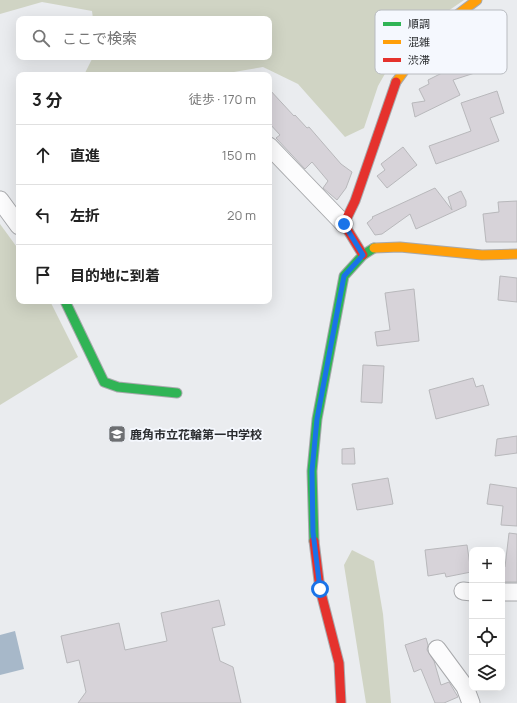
<!DOCTYPE html>
<html lang="ja">
<head>
<meta charset="utf-8">
<style>
  :root { --surface:#fff; --page:#f6f6f6; --text:#222; --muted:#767676; --line:#e0e0e0 }
  body { margin:0; font-family:Manrope,"Noto Sans JP",sans-serif; background:var(--page); color:var(--text) }
  .controls { position:absolute; right:12px; bottom:12px; display:grid; overflow:hidden; border-radius:8px; box-shadow:0 4px 16px #0002 }
  .controls button { width:36px; height:36px; display:grid; place-items:center; padding:0; border:0; border-bottom:1px solid var(--line); background:var(--surface); color:var(--text); font:20px sans-serif }
  .stop { position:absolute; width:12px; height:12px; margin:-9px; border:3px solid #1a73e8; border-radius:50%; background:#fff }
  .stop.end { background:#1a73e8; border-color:#fff; box-shadow:0 1px 4px #0008 }
  .list { margin:0; padding:0; list-style:none }
  h2 { display:flex; justify-content:space-between; align-items:center; height:52px; margin:0; padding:0 16px; font-size:17px }
  h2 small { font-size:13px; font-weight:400; color:var(--muted) }
  .list li { display:grid; grid-template-columns:26px 1fr auto; gap:12px; align-items:center; box-sizing:border-box; height:60px; padding:0 16px; border-top:1px solid var(--line) }
  .list b { display:block; font-size:15px; white-space:nowrap }
  .list em { font-size:13px; font-style:normal; color:var(--muted) }
  .icon { flex:none; width:22px; height:22px; fill:none; stroke:currentColor; stroke-width:2; stroke-linecap:round; stroke-linejoin:round }
  .map { position:relative; flex:none; width:517px; height:703px; overflow:hidden }
  .search { position:absolute; background:var(--surface); box-shadow:0 4px 16px #0002; left:16px; top:16px; width:256px; height:44px; display:flex; align-items:center; gap:10px; box-sizing:border-box; padding:0 14px; border-radius:8px; color:var(--muted); font-size:15px }
  .panel { position:absolute; background:var(--surface); box-shadow:0 4px 16px #0002; left:16px; top:72px; width:256px; height:232px; border-radius:8px }
  .map>svg:first-child { display:block }
  .green { fill:#d0d4c4 }
  .water { fill:#a7b8c9 }
  .building { fill:#d7d3d9; stroke:#b8b8bb }
  .lines { fill:none; stroke-linecap:round; stroke-linejoin:round }
  .street-casing { stroke:#a8a9ac; stroke-width:19 }
  .fast-casing { stroke:#a8a9ac; stroke-width:11 }
  .slow-casing { stroke:#a8a9ac; stroke-width:11 }
  .jam-casing { stroke:#a8a9ac; stroke-width:11 }
  .street { stroke:#fcfcfd; stroke-width:17 }
  .fast { stroke:#30b455; stroke-width:9 }
  .slow { stroke:#ff9f0a; stroke-width:9 }
  .jam { stroke:#e5322d; stroke-width:9 }
  .route { stroke:#1a73e8; stroke-width:5 }
  .labels { text-anchor:middle; dominant-baseline:central; stroke-width:3.5; stroke-linejoin:round; paint-order:stroke }
  .poi-label { font-size:12px; font-weight:bold; fill:#2a2c2f; stroke:#f5f8fe; text-anchor:start }
  .key { fill:#f5f8fe; stroke:#b8bbc0; stroke-width:1 }
  .key-label { font-size:11px; fill:#2a2c2f }
</style>
</head>
<body>
<div class="map">
<svg width="517" height="703" viewBox="0 0 517 703">
  <rect width="100%" height="100%" fill="#eaecef"/>
  <path class="green" d="M0,0h464l-61,42 -25,44 -14,42 -19,9 -47,-53 -35,-17 -29,5 -2,3h-148l9,-18h176v-38h-176l-1,-8 -50,-9 -42,12z
    M0,224l19,26v51h31l28,56 -78,48z
    M352,550l22,11 9,53 8,89h-25l-22,-138z"/>
  <path class="water" d="M15,631l9,38 -24,6v-40z"/>
  <path class="building" d="M480,49l7,20 -34,11 7,15 -45,22 -3,-14 13,-2 -6,-12 10,-5 -1,-4 28,-14 -3,-8z
    M269,89l25,27 1,-1 12,13 2,-1 32,37 11,8 -6,16 -9,12 -14,-12 5,-7 -16,-19 -7,7 -29,-31 4,-3 -11,-12z
    M497,91l7,22 -14,5 9,23 -63,23 -7,-18 42,-15 -10,-28z
    M403,147l14,18 -30,23 -10,-12 8,-6 -4,-6z
    M435,188l17,22 -4,-13 13,-6 5,10v5l-50,23 -6,-15 -28,20 -7,1 -8,-12 6,-5 -1,-1z
    M517,201v41h-31l-3,-28 16,-2 -1,-10z
    M500,276l17,2v24l-19,-2z
    M414,289l5,52 -42,5 -2,-14 15,-2 -5,-37z
    M363,365l21,1 -2,37 -21,-1z
    M473,378l3,9 7,-2 6,20 -53,14 -7,-29z
    M517,436v17l-22,3 2,-17z
    M354,448l1,16h-13v-15z
    M388,478l5,26 -36,6 -5,-26z
    M490,484l27,4v38l-16,-1 2,-19 -16,-2z
    M509,533l8,1v48h-15v-16l3,1z
    M467,545l4,27 -25,5 -1,-4 -17,3 -3,-26z
    M219,600l6,25 -13,3 8,33 13,6 8,36h-163l8,-11 -7,-32 -12,3 -6,-27 58,-13 6,27 42,-9 -6,-28z
    M426,638l2,7 -1,5 7,11 7,24 8,-3 9,15 -14,6h-9l-14,-34 -7,3 -9,-27z"/>
  <g class="lines">
    <defs>
      <path id="street" d="M269,146l75,78
        M0,200l19,26
        M463,591l9,1
        M502,592h15
        M437,649l28,38 6,16"/>
      <path id="fast" d="M65,301l39,81 14,5 59,6
        M314,541l-2,-70 5,-52 27,-143 19,-21 11,-7"/>
      <path id="slow" d="M396,82l33,-46 48,-36
        M374,248l26,-1 82,8 35,-1"/>
      <path id="jam" d="M363,255l-19,-31 11,-23 41,-119
        M314,541l6,48 19,74 2,40"/>
    </defs>
    <use href="#street" class="street-casing"/>
    <use href="#fast" class="fast-casing"/>
    <use href="#slow" class="slow-casing"/>
    <use href="#jam" class="jam-casing"/>
    <use href="#street" class="street"/>
    <use href="#fast" class="fast"/>
    <use href="#slow" class="slow"/>
    <use href="#jam" class="jam"/>
  </g>
  <g class="lines">
    <path class="route" d="M320,589l-7,-57 -1,-61 5,-52 27,-143 19,-21 -19,-31"/>
  </g>
  <defs>
    <symbol id="school-square" viewBox="-11 -11 22 22"><rect x="-9" y="-9" width="18" height="18" rx="4" fill="#6d6f72" stroke="#f5f8fe"/><path d="M0-5L7-2L0 1L-7-2ZM-4 1L0 2.5L4 1V4Q0 6-4 4Z" fill="#fff"/></symbol>
  </defs>
  <g fill-rule="evenodd">
    <use href="#school-square" x="107" y="424" width="20" height="20"/>
  </g>
  <g class="labels">
    <g class="poi-label">
      <text x="130" y="434">鹿角市立花輪第一中学校</text>
    </g>
  </g>
  <rect x="375" y="10" width="132" height="64" rx="6" class="key"/>
  <rect x="383" y="22" width="18" height="4" fill="#30b455"/>
  <rect x="383" y="40" width="18" height="4" fill="#ff9f0a"/>
  <rect x="383" y="58" width="18" height="4" fill="#e5322d"/>
  <g class="key-label">
    <text x="408" y="28">順調</text>
    <text x="408" y="46">混雑</text>
    <text x="408" y="64">渋滞</text>
  </g>
</svg>
<div class="controls">
<button>+</button>
<button>−</button>
<button><svg class="icon" aria-label="locate" viewBox="0 0 24 24"><circle cx="12" cy="12" r="6"/><path d="M12 2v4M12 18v4M2 12h4M18 12h4"/></svg></button>
<button><svg class="icon" aria-label="layers" viewBox="0 0 24 24"><path d="M12 4l9 5-9 5-9-5zM3 14l9 5 9-5"/></svg></button>
</div>
<div class="stop" style="left:320px;top:589px"></div>
<div class="stop end" style="left:344px;top:224px"></div>
<div class="search"><svg class="icon" aria-label="search" viewBox="0 0 24 24"><circle cx="10" cy="10" r="6"/><path d="M15 15l6 6"/></svg>ここで検索</div>
<section class="panel">
<h2>3 分<small>徒歩 · 170 m</small></h2>
<ul class="list">
<li><svg class="icon" aria-label="ahead" viewBox="0 0 24 24"><path d="M12 20V5M6 11l6-6 6 6"/></svg><div><b>直進</b></div><em>150 m</em></li>
<li><svg class="icon" aria-label="left" viewBox="0 0 24 24"><path d="M17 20v-9H6M10 6l-5 5 5 5"/></svg><div><b>左折</b></div><em>20 m</em></li>
<li><svg class="icon" aria-label="arrive" viewBox="0 0 24 24"><path d="M6 21V4h12l-3 4 3 4H6"/></svg><div><b>目的地に到着</b></div></li>
</ul>
</section>
</div>
</body>
</html>
